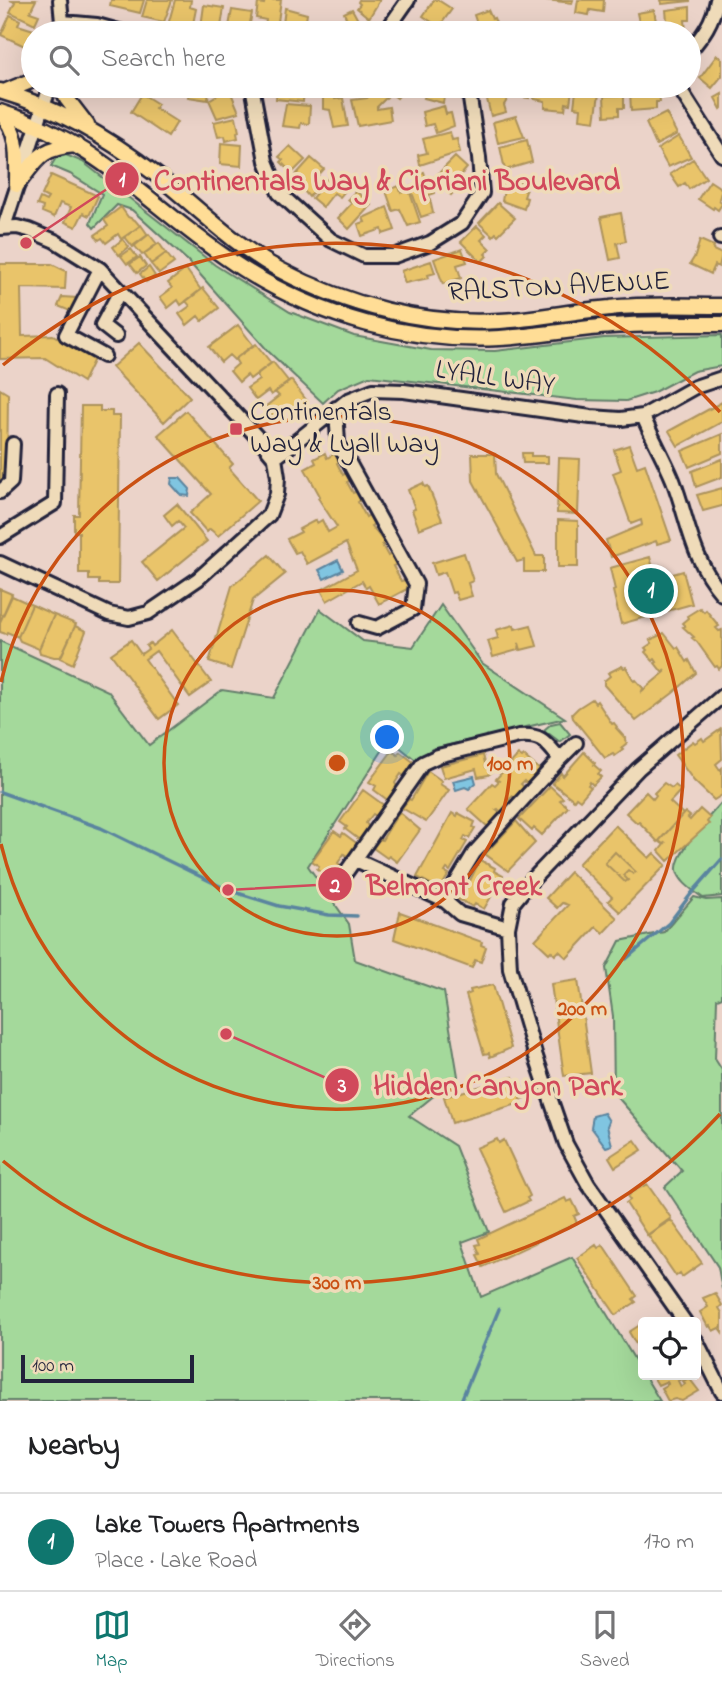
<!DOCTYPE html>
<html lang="en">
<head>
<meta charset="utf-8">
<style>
  :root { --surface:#fff; --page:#f6f6f6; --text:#202124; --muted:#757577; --line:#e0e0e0; --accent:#0f766e }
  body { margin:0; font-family:"Indie Flower",sans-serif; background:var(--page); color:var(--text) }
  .controls { position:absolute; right:21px; bottom:21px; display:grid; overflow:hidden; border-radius:7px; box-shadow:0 7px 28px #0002 }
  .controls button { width:63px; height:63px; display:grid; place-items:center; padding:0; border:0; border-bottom:2px solid var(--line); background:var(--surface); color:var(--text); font:35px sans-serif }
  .scale { position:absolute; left:21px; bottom:18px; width:173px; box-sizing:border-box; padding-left:7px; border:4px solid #22223b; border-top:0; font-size:19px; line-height:24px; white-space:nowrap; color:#22223b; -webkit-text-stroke:5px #efdbb9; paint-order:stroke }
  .you { position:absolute; left:388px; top:738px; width:24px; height:24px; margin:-18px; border:5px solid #fff; border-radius:50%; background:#1a73e8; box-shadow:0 0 0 10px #1a73e833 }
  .badge { display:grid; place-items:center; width:46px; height:46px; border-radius:50%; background:var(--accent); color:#fff; font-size:23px; font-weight:700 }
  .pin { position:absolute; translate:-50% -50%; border:4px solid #fff; box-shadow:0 2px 7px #0006 }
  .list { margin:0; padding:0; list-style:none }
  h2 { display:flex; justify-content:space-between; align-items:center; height:91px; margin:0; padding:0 28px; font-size:30px }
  h2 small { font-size:23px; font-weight:400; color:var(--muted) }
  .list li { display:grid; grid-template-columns:46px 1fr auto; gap:21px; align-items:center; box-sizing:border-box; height:98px; padding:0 28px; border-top:2px solid var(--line) }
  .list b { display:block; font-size:26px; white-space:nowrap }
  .list p { margin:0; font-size:23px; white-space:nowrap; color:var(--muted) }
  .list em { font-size:23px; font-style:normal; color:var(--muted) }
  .icon { flex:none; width:38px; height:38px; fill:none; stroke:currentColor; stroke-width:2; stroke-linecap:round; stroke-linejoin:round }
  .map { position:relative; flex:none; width:722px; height:1401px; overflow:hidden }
  .search { position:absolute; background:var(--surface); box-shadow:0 7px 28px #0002; left:21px; right:21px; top:21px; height:77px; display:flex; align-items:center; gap:18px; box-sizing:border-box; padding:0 24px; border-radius:38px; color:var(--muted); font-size:26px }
  .sheet { height:189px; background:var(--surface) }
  nav { display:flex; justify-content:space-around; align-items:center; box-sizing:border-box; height:98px; border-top:2px solid var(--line); background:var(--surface); font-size:19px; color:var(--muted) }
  nav a { display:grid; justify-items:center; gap:4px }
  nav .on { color:var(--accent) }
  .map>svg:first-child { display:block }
  .green { fill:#a4d99b; stroke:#637e6b; stroke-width:2 }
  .water { fill:#80c5e1; stroke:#5a849f; stroke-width:2 }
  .homes { fill:#e9c46a; stroke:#ad935c; stroke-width:2; fill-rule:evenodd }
  .public { fill:#457b9d; stroke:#3a6080; stroke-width:2 }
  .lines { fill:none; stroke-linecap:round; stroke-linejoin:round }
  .stream { stroke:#5a849f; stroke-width:3.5 }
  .minor-casing { stroke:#22223b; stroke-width:18 }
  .major-casing { stroke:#22223b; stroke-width:19 }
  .minor { stroke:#efdbb9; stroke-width:12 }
  .major { stroke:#ffdd96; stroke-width:14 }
  .ring { fill:none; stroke:#ca5113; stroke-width:3.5 }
  .poi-dot { fill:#d1495b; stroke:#efdbb9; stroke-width:2.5 }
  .labels { text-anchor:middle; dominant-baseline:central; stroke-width:7; stroke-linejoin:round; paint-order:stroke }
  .street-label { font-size:28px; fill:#22223b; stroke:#efdbb9 }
  .poi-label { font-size:28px; fill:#22223b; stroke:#efdbb9; text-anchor:start }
  .centre { fill:#ca5113; stroke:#efdbb9; stroke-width:3.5 }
  .ring-label { font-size:21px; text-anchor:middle; font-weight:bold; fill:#ca5113; stroke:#efdbb9; stroke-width:7; stroke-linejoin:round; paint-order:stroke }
  .leader { fill:none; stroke:#d1495b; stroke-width:2.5 }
  .callout-dot { fill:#d1495b; stroke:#efdbb9; stroke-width:2.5 }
  .mark-label { font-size:21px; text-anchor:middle; font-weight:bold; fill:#fff }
  .callout-label { font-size:30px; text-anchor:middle; font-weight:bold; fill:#d1495b; stroke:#efdbb9; stroke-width:7; stroke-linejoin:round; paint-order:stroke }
</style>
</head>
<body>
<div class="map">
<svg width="722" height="1401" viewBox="0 0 722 1401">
  <rect width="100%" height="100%" fill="#ebd3c9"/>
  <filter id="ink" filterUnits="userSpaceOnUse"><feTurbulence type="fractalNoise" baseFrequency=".0143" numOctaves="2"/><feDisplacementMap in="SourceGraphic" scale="14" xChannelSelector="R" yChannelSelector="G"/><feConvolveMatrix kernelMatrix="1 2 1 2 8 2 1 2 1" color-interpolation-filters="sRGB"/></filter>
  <g filter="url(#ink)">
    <path class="green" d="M66,155l17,7 132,103 75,47 64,24 77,14 64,1 109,-13 118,-3v31l-28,5 -40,21 -28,9 -49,-1 -208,-24 -31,13 -15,14 -54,-51 -81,-91 -56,-51 -15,-5 -23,23 -4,-5 12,-29 -32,-20 -19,-8 5,-8z
      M441,605l41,58 83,55 -133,31 -15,12 -20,-16 -13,3 -76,118 41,58 6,36 89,32 14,84 -49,40 46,30 34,86 -27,10 19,55 91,-40 88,144h-660v-760l108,50 41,54 73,-55 52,8 46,-89 43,32 50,6z
      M560,722l10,12 -10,8 -16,-12 7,-6z
      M722,802v94l-19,2c-9,-7 -24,-16 -26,-28 -2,-16 34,-56 45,-68z
      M694,897l12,3 16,-1v98l-5,2 -2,60 7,11v219l-4,-22 -53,-80 17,-16 -68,-78 -1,-77 -7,-48 14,-27 44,-9z"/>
    <path class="water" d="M172,478h8l10,11 -1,7 -8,-1 -10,-11z
      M338,560l5,10 -19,9 -5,-9z
      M474,776l2,7 -7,6 -4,-2 -9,3 -3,-9z
      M604,1113l5,8 -2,5 5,19 -6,2 -15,-20 2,-11z"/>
    <path class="homes" d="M10,0h26l-6,12 9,3 -4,9 -25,-12 5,-10z
      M111,0h33l-4,13 -30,-7z
      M147,0h25l-8,22 -22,-5z
      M175,0h16l-1,7 6,2 -3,15h-9l-2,5 -14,-4z
      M265,0h16l-4,29 -12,-2 1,-7 -10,-2 2,-15 6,1z
      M359,0h21l-11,18 -12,-10 3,-4 -2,-2z
      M434,0h4l14,9 -13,18 -16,-11z
      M545,0h28l-1,3z
      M578,0h26l-1,12 -13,-2 -1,5 -13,-2z
      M661,0h29v1l-28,3z
      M204,5l20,3 -4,25h-12l1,-5 -8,-1z
      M690,7v13h-5l1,11h-18l-2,-21z
      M285,8l22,6 -3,19 -22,-2z
      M352,9l12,22 -5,2h-21l-2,-5 12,-6 -4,-9z
      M232,10l20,3 -4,20 -20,-1z
      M488,10l4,9 2,-1 6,15h-33l3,-1 -2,-5 9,-3 -3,-9z
      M654,10l4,23h-24l-1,-5 7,-1 -3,-14z
      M10,15l10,5 -2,5 19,6 -4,2 -4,15 -28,-13z
      M421,22l14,9 -2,2h-20z
      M630,28l1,5h-25v-1z
      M308,31l24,1 -1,1h-23z
      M717,55l5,4v17l-10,12 -12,-10z
      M160,86h27l-1,7 -26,-5z
      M190,86h31l-1,5 -11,-2 -1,11 -20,-3z
      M277,86h27l-1,16 -27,-3z
      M382,86h25l-10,12z
      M428,86h18l-3,17 -19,-5z
      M486,86h44l-1,12 -19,-3 -6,10 2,7 -15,4 -6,-25z
      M536,86l36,4 -2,14 -4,-1 -1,7 -20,-2v-7l-11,-2z
      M229,88l10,24 -22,6 -8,-18z
      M378,88l9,9 -10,10v2l12,-2 2,13 -33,6 -6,-26 15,-2z
      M646,88h10v4h3l1,10h-4v7l-25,2 -1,-20z
      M576,91l23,3 -4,27 -15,-2 1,-11 -7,-1z
      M142,94l16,10 -3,4 22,14 -9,15 -37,-25z
      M722,94v14l-1,1 -6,-11z
      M323,95l12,1v3l8,-1 5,28 -14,2 -4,-18 -7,-1z
      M624,95v13h-5v7l-14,1 -1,-20z
      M286,104l24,2 -1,18 -8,-1 -1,5 -18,-2z
      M444,106l2,8 5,-1 3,13 -18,7 -3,-9 -8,2 -3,-14z
      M666,113l11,21 -21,11 -10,-22z
      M516,116l8,21 -26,6 -5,-21z
      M236,117l3,15 -2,1 1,5 -12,3 -1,-5 -7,1 -4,-15z
      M450,132l2,8 5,-1 3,13 -40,13 -2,-10 9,-2 -4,-14z
      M679,136l12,21 -23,10 -10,-18z
      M527,140l5,22 -27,8 -5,-23z
      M221,143l21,2 -1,21 -21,-2z
      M290,146l15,14 -13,13 -11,-11 2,-2 -4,-3z
      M455,157l12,11 -12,14 4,4 -8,9 -17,-17z
      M311,158l13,11 -10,11 5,5 -10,12 -16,-19z
      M693,159l13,19 -17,11 -4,-6 -6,4 -9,-13z
      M333,172l16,14 -9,11 -6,-4 -11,14 -11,-9z
      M424,172l3,9 4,-2 4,14 -6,2 4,18 -12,4 -11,-30 8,-3 -3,-9z
      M51,175l47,21 -9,20 -6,-3 -7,14 -11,-5 6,-15 -11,-4 -6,14 -12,-5 1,-5 -6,-2 3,-7 6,3 2,-3 -6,-3z
      M504,178l16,5 -2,5 8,3 -2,6 3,1 -3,11 -22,-8 2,-12 -3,-1z
      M710,181l12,8 -3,10 3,5 -4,6 -4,-3 -1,2 -15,-10z
      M399,186l2,7 8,-3 11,32 -12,4 -8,-17 -7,2 -7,-20z
      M356,191l15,14 -22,24 -11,-11 14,-15 -4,-4z
      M498,203l17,15 -17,17 -2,-2 -3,3 -14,-13z
      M121,207l7,10 7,3 5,6 -19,13 -3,-5 -12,9 -4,-5 -3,2 -4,-5 13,-9 -4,-6z
      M387,207l8,23 -12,4 -1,-5 -20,7 -4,-12 7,-2 -2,-4z
      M621,213l5,28 -9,2 3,15 -10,2 -9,-43z
      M141,225l7,10 -15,12 -8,-10z
      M477,226l9,9 -5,5 9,9 -5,5 2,2 -6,6 -20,-20z
      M149,234l8,10 -15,11 -8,-10z
      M123,239l6,8 -10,8 -6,-8z
      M700,240l14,6 -1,4 9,4 -3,13 -4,-2 -4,9 -21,-10 5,-8z
      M159,243l7,10 -15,11 -7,-10z
      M131,249l6,8 -10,7 -6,-8z
      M462,249l5,13 -10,3 4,13 -18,6 -9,-25z
      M166,253l8,10 -15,11 -8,-10z
      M140,257l6,9 -9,7 -7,-9z
      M431,261l4,12 -7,2 1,3 -24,5 -4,-12z
      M0,264h52l14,7 -1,18 -44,-1 1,48 31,-1 41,24 -11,23 -38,-24 -45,1z
      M149,267l6,9 -9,6 -6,-8z
      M186,269l15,21 -20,15 -3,-5 -10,8 -8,-11 12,-9 -4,-5z
      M203,288l16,20 -17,13 -4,-5 -11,9 -8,-11 11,-8 -4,-5z
      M62,297l15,1 -7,13 -12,-5z
      M238,325l15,20 -19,15 -5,-5 -8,7 -12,-15z
      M139,343l51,54 -26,25 -52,-55z
      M256,344l15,19 -21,16 -3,-4 -8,7 -9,-11 8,-7 -3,-5z
      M273,362l16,20 -18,13 -3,-4 -12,9 -9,-12 12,-8 -3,-5z
      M291,380l16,21 -15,12 -4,-5 -14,10 -9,-11 14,-11 -4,-4z
      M0,389l8,5 -1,88 -7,3z
      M722,402v20l-44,24 -9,-15z
      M81,406h19v5h12v5h8l-2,168h-19v-4h-10v-7h-10v-41h-5v-17h5z
      M186,411l47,53 -4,4 29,33 -40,35 -8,-7 -3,3 -17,-19 21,-19 -53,-59z
      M722,434v19l-33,14 -7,-16z
      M629,445l8,22 8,-3 26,76 -14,4 -1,-3 -45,16 -5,-17 36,-15 -1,-5 -10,4 -18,-51 8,-3 -7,-20z
      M325,453l2,5 9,-5 4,8 -3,2 6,12 3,-2 4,8 -3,1 6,11 4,-2 4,9 -3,2 8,15 3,-2 5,9 -3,2 14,17 -3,2 6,11 3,-2 5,11 -3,1 8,15 4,-1 4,8 -30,16 -10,-18 -3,2 -4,-7 -35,20 -6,-11 36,-20 -11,-27 -39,21 -7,-13 -5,2 -8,-14 14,-7 -2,-3 17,-9 1,3 5,-3 6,12 9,-5 -19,-29 2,-2 -15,-27 11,-6 -2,-4z
      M522,453h9v3h17v7h-25z
      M472,454h23l1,20 40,82h8v16h-20v-12l-7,2 -44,-81z
      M559,458l21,1 -2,55 -21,-1z
      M722,459v18l-26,10 -4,-16z
      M423,483l2,4 3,-1 14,34 -23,9 -7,-19 3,-1 -7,-19z
      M722,488v18l-19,5 -6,-16z
      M177,504l30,37 -49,40 -16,-19 42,-34 -6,-7 -6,5 -8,-11z
      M558,520l20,1v46h-20z
      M464,553l9,28 -5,2 4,13 -14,4 -3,-8 -3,1 -7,-21 -9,3 -4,-12z
      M269,555l16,19 -32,26 -22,69 -22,-7 23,-76z
      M650,557l6,22 27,-8 9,33 -71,20 -8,-33 2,-1 -5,-22z
      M0,589l12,5 -12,28z
      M12,596l20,9 -14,32 -11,-5 -1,2 -6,-2v-10z
      M32,605l22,10 -15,34 -19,-8 -2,-4z
      M700,608l4,4 2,-2 13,16 -3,2 3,3 3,-1v36l-3,3 -2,-3 -2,1 -18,-25 -5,-4 2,-1 -11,-10 2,-1 -3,-3 6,-5 -1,-2z
      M54,615l22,9 -15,33h-7l-14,-4 -1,-4z
      M514,625l1,4 16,-4 6,21 -16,4 -2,-7 -1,7 -25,7 -5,-16 10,-3 -2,-8z
      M75,626l11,5 -13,33 -13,-6z
      M172,630l39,52 -21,15 -34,-46 -11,8 33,46 -19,14 -48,-65 20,-14 10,14 7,-5 -2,-3 4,-3 2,3z
      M664,633l12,15 2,-1 9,15 2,-2 7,13 -23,20 -37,28 -32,-36v-4l6,-5 -2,-3 14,-7 2,2 2,-1 8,14 2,-1 7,8 -1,3 23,-19 -1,-2 -2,2 -7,-9 2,-1 -2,-3 -2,2 -8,-9 2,-2 -2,-2 7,-5 -2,-3z
      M592,699l3,4 2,-2 15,23 2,-1 3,4 -1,1 10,11 -1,1 2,3 -6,5 2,2 -8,6 -2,-2 -8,4 -32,-40 -1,-4 6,-6z
      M721,729l1,30 -6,5 4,6 2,-2v27l-8,5 -20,-19 -19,-26 18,-14 2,2 7,-5 2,3z
      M392,751l6,4 2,-3 16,12 -7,10 -3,-1 -2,3 -3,-2 -6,9 3,6 -9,12 -15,-11 2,-4 -7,-4z
      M584,752l11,11 -1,2 7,6 -3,3 3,3 -8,8 -3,-3 -2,3 3,2 -11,13 -4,-3 -2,3 -22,-17 9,-10 2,3z
      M483,755l3,12 4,-1 2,6 -4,3 -10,2 -2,-8 -32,9 -4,-12z
      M518,755l4,3 2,-2 16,14 -13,14 -3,-3 -3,3 3,3 -10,11 -2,-2 -3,4 2,2 -10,10 -3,-3 -2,1 4,3 -12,14 -20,-18 24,-26 3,2 4,-4 -3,-2z
      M428,771l14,10 -2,3 9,6 -23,32 -24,-14 7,-9 2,1 3,-5z
      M664,783l8,5 3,-3 6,5 -11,12 13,12 -25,28 -19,-20 -2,1 -11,-10 20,-21 7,7 3,-4 -2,-2z
      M550,786l13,12 -3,2 8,7 -26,28 -8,-7 -2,3 -13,-12z
      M363,790l22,16 -5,8 -4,2 -3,-2 -7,9 4,6 -9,12 -16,-12 2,-2 -7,-5z
      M700,809l10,9 -3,4 2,2 -41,37 -9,-10 7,-9 -3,2 -4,-3 26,-29 5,4 -2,2 2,2z
      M399,812l21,18 -23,32 -8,-6 -2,2 -14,-10 7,-9 2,1z
      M452,813l5,3 1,-3 17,9 -2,5 2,1 -6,10 -4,-2 -2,4 4,2 -17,29 -3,-2 -2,3 4,2 -9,15 -23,-12z
      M516,821l19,22 -27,28 -23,-17z
      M615,825l34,33 5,-5 12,12 -46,47 -12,-11 4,-4 -34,-33zM615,852l21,20 -3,2 -5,-4 -5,5 5,5 -3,2 -20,-19z
      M334,831l7,5 2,-3 16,12 -7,9 -2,-1 -3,3 -3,-2 -6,9 3,2 -2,3 2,2 -8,11 -16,-12 2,-3 -7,-5z
      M615,852l21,20 -3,2 -5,-4 -5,5 5,5 -3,2 -20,-19z
      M480,860l15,8 -1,3 9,5 -19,33 -9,-5 -2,3 -15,-8 6,-11 2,1z
      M570,872l47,46 -14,15 -7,-6 -29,31 -8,-7 -4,4 -4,-4 -2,2 -14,-13 33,-35 -6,-2 -5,5 -11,-10z
      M400,912l82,30 -1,3 5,2 -5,15 -6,-2 -3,8 -78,-29z
      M578,980l13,93 -27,3 -13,-92z
      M493,985l18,63 -21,9 -1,-4 -5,1 -18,-59 5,-2 -1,-3z
      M513,1077l3,9 5,-2 3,14 -4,1 1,4 -69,20 -8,-26z
      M497,1139l2,4 5,-3 26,56 -3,2 2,3 -23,11 -30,-64z
      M635,1140l7,10 -27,17 -6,-10z
      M647,1184l24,34 -24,17 -21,-32 4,-3 -2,-3 4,-5z
      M565,1198l2,4 5,-2 7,14 -5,2 3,7 -94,44 -6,-12 3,-1 -4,-9 4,-1 -2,-5z
      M671,1220l31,43 -20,14 -2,-4 -4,3 -28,-41z
      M596,1245l2,3 5,-3 34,51 -4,3 3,3 -20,13 -39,-57z
      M715,1293l7,12 -3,3 3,5v19l-3,-4 -6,3 -3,-5 -2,1 -8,-15 8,-5 -5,-9z
      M643,1323v19l-6,4 -8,-14z
      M652,1375h36l-10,6 3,6 4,-3 -2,-3 6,-3 10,13 -17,10 -7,-2 -7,2 -7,-13 7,-4 -1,-3 -9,4z"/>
    <path class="public" d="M95,86h25l-10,10 -9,-8 -2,2z"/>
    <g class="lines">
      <path class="stream" d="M0,792l101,36 127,62 51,16 50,9 28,1
        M626,959l43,-36 22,-29 31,-35
        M461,1401l38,-92"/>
      <defs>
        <path id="minor" d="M60,0l3,33
          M63,22l34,3 29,8
          M385,33l23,-33
          M689,52c14,-17 24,-30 28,-52
          M252,86l14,75 13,32 52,47 33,16h30l36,-13 32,-20 20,-30 -3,-35 -11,-72
          M678,86l44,69
          M4,227l46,-141
          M0,228l17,-1 12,3 26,11 45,28 160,171 15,18 3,19 -1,17 -8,21 -71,64 -50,34 -19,5 -20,-4 -109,-51
          M720,238h2
          M100,269l-34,66 38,21
          M116,336l-14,-11 18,-34
          M336,408l2,35 78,141 -3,25 -36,19 -18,-5
          M643,416c9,22 21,42 30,64 16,42 18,78 49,114
          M275,458l73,-58 25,-10 31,1 187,26 30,2 22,-3 52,-29 27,-9
          M0,492l11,-10 2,-38
          M0,537l55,-34 2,-109
          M560,759l16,-16
          M356,860l89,41
          M337,885l86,-122 15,-7 81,-20c24,-2 27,7 41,23l-86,94 -29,48 15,13 48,14
          M685,1322l-97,-138 -22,-40 -30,-87 -26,-88 -2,-41 5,-25 18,-22 107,-112 84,-73
          M696,1340l26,52"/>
        <path id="major" d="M61,86l6,13 20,26
          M0,91c59,17 110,48 158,85 40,32 76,69 122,94 66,35 145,56 220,51 37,-2 73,-10 110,-13 37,-4 75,-2 112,-2
          M4,92l29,-12
          M0,112c104,31 156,102 243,157 77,48 166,74 257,69 37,-2 74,-9 111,-12 37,-3 74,-2 111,-2
          M0,112c20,21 17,45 17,73
          M17,185c21,-27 23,-37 59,-40"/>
      </defs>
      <use href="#minor" class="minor-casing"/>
      <use href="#major" class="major-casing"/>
      <use href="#minor" class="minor"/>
      <use href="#major" class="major"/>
    </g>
  </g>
  <g class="ring">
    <circle cx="337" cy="763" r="173"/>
    <path d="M1 682A346 346 0 1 1 1 844"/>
    <path d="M720 1114A519 519 0 0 1 3 1161M3 365A519 519 0 0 1 720 412"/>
  </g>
  <rect class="poi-dot" x="229" y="422" width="14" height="14" rx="3.5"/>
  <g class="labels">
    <g class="street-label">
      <text transform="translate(559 288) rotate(-3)">RALSTON AVENUE</text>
      <text transform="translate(495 379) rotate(8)">LYALL WAY</text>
    </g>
    <g class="poi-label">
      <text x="250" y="413">Continentals<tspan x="250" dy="32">Way &amp; Lyall Way</tspan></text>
    </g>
  </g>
  <circle cx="337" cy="763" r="10" class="centre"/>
  <g class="ring-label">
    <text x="510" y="770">100 m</text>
    <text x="582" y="1015">200 m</text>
    <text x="337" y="1289">300 m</text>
  </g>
  <path class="leader" d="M26 243L122 179M228 890L335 884M226 1034L342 1085"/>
  <g class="callout-dot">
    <circle cx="26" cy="243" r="7"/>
    <circle cx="228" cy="890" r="7"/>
    <circle cx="226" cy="1034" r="7"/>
    <circle cx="122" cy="179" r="18"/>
    <circle cx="335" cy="884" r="18"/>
    <circle cx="342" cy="1085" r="18"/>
  </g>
  <g class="mark-label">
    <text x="122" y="186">1</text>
    <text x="335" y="892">2</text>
    <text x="342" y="1092">3</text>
  </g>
  <g class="callout-label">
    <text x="387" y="190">Continentals Way &amp; Cipriani Boulevard</text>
    <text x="454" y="895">Belmont Creek</text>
    <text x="498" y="1095">Hidden Canyon Park</text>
  </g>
</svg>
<div class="controls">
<button><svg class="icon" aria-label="locate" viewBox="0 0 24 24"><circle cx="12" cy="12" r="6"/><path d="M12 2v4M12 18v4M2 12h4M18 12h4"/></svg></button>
</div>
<div class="scale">100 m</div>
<div class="you"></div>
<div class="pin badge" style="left:651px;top:591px">1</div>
<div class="search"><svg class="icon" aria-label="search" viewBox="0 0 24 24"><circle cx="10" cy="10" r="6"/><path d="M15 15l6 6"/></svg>Search here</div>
</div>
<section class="sheet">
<h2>Nearby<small></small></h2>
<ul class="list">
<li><span class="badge">1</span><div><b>Lake Towers Apartments</b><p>Place · Lake Road</p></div><em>170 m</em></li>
</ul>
</section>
<nav>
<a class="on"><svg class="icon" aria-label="map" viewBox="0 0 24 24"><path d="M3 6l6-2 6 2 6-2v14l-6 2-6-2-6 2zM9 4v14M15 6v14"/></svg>Map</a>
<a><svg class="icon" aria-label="directions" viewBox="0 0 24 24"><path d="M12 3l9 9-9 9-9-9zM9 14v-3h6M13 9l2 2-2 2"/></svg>Directions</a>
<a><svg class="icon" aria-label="saved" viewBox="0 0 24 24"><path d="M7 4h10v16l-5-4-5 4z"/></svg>Saved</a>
</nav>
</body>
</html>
